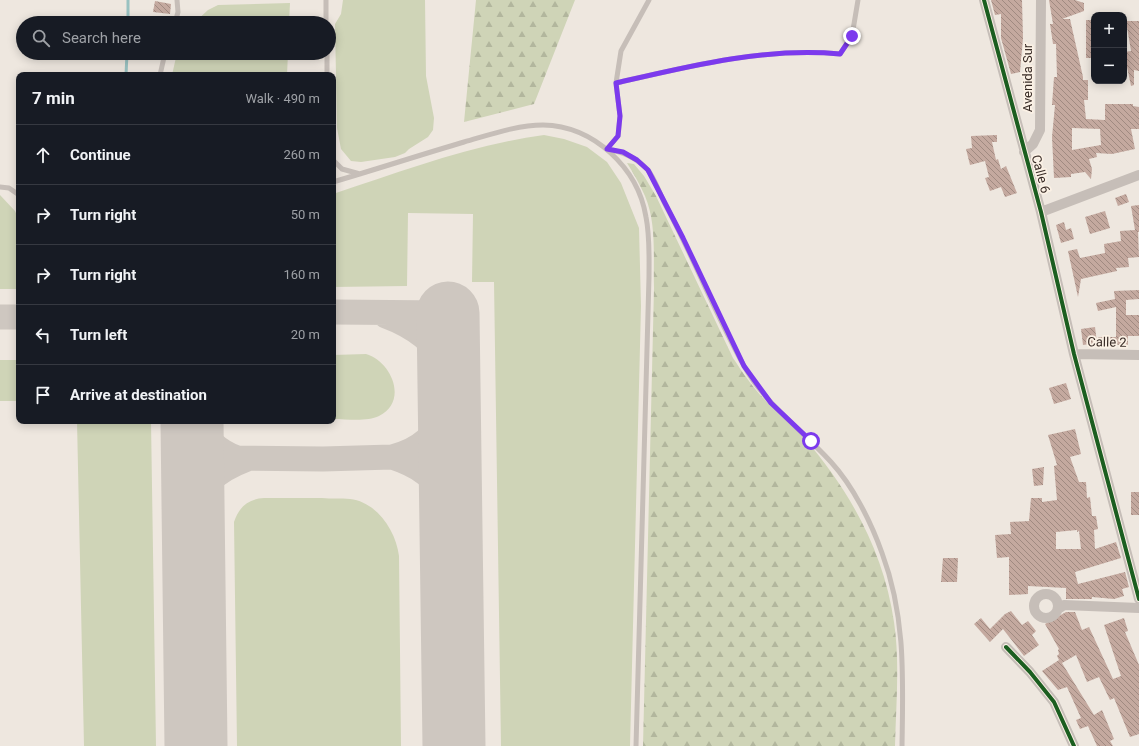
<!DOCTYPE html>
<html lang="en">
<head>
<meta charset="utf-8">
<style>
  :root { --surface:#171b24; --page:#20242c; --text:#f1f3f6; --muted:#9ea1a6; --line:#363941 }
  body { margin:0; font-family:Roboto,sans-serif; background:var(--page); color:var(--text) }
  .controls { position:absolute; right:12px; top:12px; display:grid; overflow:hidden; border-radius:8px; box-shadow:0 2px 10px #0003 }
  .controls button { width:36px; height:36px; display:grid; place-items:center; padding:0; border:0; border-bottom:1px solid var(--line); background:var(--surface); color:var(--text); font:20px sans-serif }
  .stop { position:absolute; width:12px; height:12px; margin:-9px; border:3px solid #7c3aed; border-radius:50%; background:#fff }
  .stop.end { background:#7c3aed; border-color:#fff; box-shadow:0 1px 4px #0008 }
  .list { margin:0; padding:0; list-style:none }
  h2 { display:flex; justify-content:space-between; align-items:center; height:52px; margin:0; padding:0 16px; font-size:17px }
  h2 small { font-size:13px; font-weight:400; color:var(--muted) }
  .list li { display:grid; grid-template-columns:26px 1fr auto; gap:12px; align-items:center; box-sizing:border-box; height:60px; padding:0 16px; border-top:1px solid var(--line) }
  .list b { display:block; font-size:15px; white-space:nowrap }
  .list em { font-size:13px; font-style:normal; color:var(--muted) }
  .icon { flex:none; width:22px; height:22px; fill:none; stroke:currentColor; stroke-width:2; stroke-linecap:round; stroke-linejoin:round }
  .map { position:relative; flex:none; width:1139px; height:746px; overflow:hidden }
  .search { position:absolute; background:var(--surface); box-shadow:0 2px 10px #0003; left:16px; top:16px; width:320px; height:44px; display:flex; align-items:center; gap:10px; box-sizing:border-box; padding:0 14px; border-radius:22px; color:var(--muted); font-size:15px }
  .panel { position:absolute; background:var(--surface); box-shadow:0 2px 10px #0003; left:16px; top:72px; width:320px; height:352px; border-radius:8px }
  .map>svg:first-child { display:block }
  .grass { fill:#cfd4b7 }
  .forest { fill:url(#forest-firs) }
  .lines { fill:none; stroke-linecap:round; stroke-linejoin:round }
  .stream { stroke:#99c2c1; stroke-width:3 }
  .taxiway { stroke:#cec7c0; stroke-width:25 }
  .runway { stroke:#cec7c0; stroke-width:63 }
  .building { fill:url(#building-back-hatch); fill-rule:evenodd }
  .lane { stroke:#c6beb8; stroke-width:5 }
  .street { stroke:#c6beb8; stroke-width:10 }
  .cycleway-casing { stroke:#fbf1e5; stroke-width:6 }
  .cycleway { stroke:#1b5e20; stroke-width:4 }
  .route { stroke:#7c3aed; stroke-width:5 }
  .labels { text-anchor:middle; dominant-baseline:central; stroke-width:3.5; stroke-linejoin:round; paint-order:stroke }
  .street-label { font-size:13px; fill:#382b26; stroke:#fbf1e5 }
</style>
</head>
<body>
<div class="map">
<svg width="1139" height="746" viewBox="0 0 1139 746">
  <defs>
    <pattern id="forest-firs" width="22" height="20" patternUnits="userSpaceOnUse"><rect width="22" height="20" fill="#cfd4b7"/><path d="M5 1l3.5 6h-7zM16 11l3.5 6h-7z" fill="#b2b69d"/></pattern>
    <pattern id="building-back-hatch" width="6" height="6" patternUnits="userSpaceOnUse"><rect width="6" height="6" fill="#c4a99f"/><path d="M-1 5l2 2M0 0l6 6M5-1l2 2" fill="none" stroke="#a08a81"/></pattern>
  </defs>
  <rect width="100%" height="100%" fill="#eee7df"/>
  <path class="grass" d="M343,0h82l1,76 8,42 -1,12 -5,7 -19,12 -4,4 -10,4 -34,5 -10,-1 -10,-12 -4,-21 -2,-104 6,-10z
    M290,3l-1,20h-95l14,-13 10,-5z
    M177,53h111l-1,22h-115z
    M544,135l20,4 23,8 20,15 14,21 18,45 2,78 -11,440h-129l-7,-464h-22l1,-68 -65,-1 -1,73 -74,1v-93c70,-23 138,-49 211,-59z
    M0,195l15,16 4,9v69h-19z
    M366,354c25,7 43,47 13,62 -12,6 -32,3 -46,3v-64z
    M0,360h19v41h-19z
    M77,421h74l5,325h-72z
    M264,498c19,0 39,0 58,0 9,1 19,0 28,1 27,3 46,32 49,57l2,190h-164l-3,-224c5,-15 14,-23 30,-24z"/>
  <path class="forest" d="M476,0h99l-41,104 -70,18z
    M627,163l7,1 10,12 12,20 77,162c10,15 20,30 33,43 12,13 27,25 39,38 45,52 79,113 89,183 6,40 2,83 1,124h-252l11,-458c-1,-29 3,-64 -9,-92 -5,-11 -11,-22 -18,-33z"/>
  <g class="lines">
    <path class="stream" d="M128,23v-23
      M126,75l1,-22"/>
    <path class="taxiway" d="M333,312l115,1
      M386,316c27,10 49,25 63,51
      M0,317h19
      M450,410c-18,26 -27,39 -58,47 30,10 38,19 59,42
      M196,421c9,18 22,30 41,37l86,1 69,-2
      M193,521c7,-36 20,-49 54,-62"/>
    <path class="runway" d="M448,313l6,433
      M192,421l4,325"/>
  </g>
  <path class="building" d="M991,0h31l1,38 -3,34 -9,2 -10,-36v-24l-6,1z
    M1049,0h26l9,3v8l-22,8h8l13,58v3h5v20h-4l2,19 19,1v-16h28v2l6,1v22h-8l4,20 -23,5 -16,-1 1,4 -8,2 3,10 -1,10 -6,-7 -14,2v3l-17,1 -2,-41 3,-32h-3l2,-28h3l-1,-33h-3l-3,-20h3zM1072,128l28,1 1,16 -29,5z
    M155,1l16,3 -1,10 -17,-2z
    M1086,20h8v38h-8z
    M1126,21h13v50l-5,-1v15l-3,1 -7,-34 7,-1z
    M997,135v7h-5l4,18 2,-1 3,10 5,-3 11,27 -12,4 -4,-10 -11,4 -5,-13 4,-1 -4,-16 -15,4 -4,-16 6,-1 -1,-12z
    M1126,194l3,8 -11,4 -3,-8z
    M1139,205v27h-1l1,25 -11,1 1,9 -13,1 1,3 -36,8 -3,18 -10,-46 9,-2 3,9 25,-5 -1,-9 17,-3 -1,-10 15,-1 -4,-24z
    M1105,211l5,17 -20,6 -5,-17z
    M1064,222l2,8 5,-2 3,11 -13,4 -5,-18z
    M1139,290v9l-13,1v15h13v21h-11v9h-29l-1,-8h18v-30l-18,4 -2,-8 19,-4 -1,-8z
    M1095,327l2,16 -14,2 -2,-16z
    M1066,383l5,16 -17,5 -5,-16z
    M1075,429l6,25 -11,3 9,25h7l1,16 3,-1 2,19h4l2,13 -4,1 1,19 21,-7 5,16 -46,14 3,12 47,-12 4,15 -7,2 2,7 -10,3 -22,-2v2h-26v-11l-38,-2v8l-19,1v-38l-12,1 -2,-23 16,-1 -1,-12 19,-1 2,-23h11v4l15,-2 -3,-34 3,-1 -9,-30zM1077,530v2l2,-1 2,18h-25v-17z
    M1044,467l-1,18 -9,1 -2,-17z
    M1131,492h8v23h-8z
    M943,558h15l-1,24h-16z
    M1011,611l11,14 6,-4 8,10 -4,4 7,10 -15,11 -21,-27 -13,13 -16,-18 7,-6 9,11 15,-15z
    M1066,612h9l7,18 7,-3 24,52 8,-3 -17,-51 20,-7 4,13 -3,1 14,33v69l-9,3 -16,-39 -4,2 -11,-23 -12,5 -11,-27 -14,8 32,52 8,-5 12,29 -4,2 3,5h-16l-9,-20 -8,3 -4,-9 5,-2 -14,-31 -9,3 -16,-19 17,-11 -2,-4 2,-2 -1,-4 1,-1 -14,-25z"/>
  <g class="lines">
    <path class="lane" d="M326,0v23
      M175,23l3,-11 -1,-12
      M327,53v22
      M160,75l5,-22
      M616,83c73,-17 149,-36 224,-29l12,-18 6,-36
      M607,149c16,3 28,8 40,20 8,9 13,26 19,37 28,52 49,108 78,160 21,38 58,64 87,96 22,24 40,60 51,91 24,64 21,126 20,193
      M607,149l11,-13 2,-20 -4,-33 5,-32 28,-51
      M333,160l9,9 18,5
      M333,182c44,-13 87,-27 131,-40 25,-7 53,-17 79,-17 51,1 95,43 103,92 4,20 3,40 3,60l-13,469
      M0,187l9,1 10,7"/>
    <path class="street" d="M984,0l57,212 33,142 65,245
      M1024,152l9,-8 7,-14 1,-130
      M1041,212l98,-37
      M1074,354l65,1
      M1034 606a12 12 0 1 1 24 0a12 12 0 1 1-24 0Z
      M1058,609l6,-4 75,3
      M1006,647l24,25 24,30 20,44"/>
    <defs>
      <path id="cycleway" d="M984,0l57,212 33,142 65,245
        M1006,647l24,25 24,30 20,44"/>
    </defs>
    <use href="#cycleway" class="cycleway-casing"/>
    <use href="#cycleway" class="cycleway"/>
  </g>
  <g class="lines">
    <path class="route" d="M811,441l-40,-38 -27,-37 -61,-128 -35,-68 -11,-10 -14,-8 -16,-3 11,-13 2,-20 -4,-33c73,-17 149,-36 224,-29l12,-18"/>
  </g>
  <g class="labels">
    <g class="street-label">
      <text transform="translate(1027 78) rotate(-90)">Avenida Sur</text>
      <text transform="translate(1041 174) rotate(75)">Calle 6</text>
      <text transform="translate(1107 342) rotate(1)">Calle 2</text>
    </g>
  </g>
</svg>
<div class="controls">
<button>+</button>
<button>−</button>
</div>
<div class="stop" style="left:811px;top:441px"></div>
<div class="stop end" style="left:852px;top:36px"></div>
<div class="search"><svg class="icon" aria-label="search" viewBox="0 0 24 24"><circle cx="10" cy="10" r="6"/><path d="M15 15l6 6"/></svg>Search here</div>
<section class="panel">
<h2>7 min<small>Walk · 490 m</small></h2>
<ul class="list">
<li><svg class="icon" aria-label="ahead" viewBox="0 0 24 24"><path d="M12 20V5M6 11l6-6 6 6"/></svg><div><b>Continue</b></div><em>260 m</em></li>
<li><svg class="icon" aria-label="right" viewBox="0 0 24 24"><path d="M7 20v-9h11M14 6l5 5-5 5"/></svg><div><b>Turn right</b></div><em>50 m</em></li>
<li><svg class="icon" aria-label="right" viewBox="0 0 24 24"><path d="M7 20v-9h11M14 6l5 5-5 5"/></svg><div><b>Turn right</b></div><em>160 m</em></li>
<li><svg class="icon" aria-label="left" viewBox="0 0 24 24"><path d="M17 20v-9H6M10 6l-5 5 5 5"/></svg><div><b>Turn left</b></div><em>20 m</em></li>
<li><svg class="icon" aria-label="arrive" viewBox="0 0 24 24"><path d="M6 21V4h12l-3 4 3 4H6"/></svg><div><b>Arrive at destination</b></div></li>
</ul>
</section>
</div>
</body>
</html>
